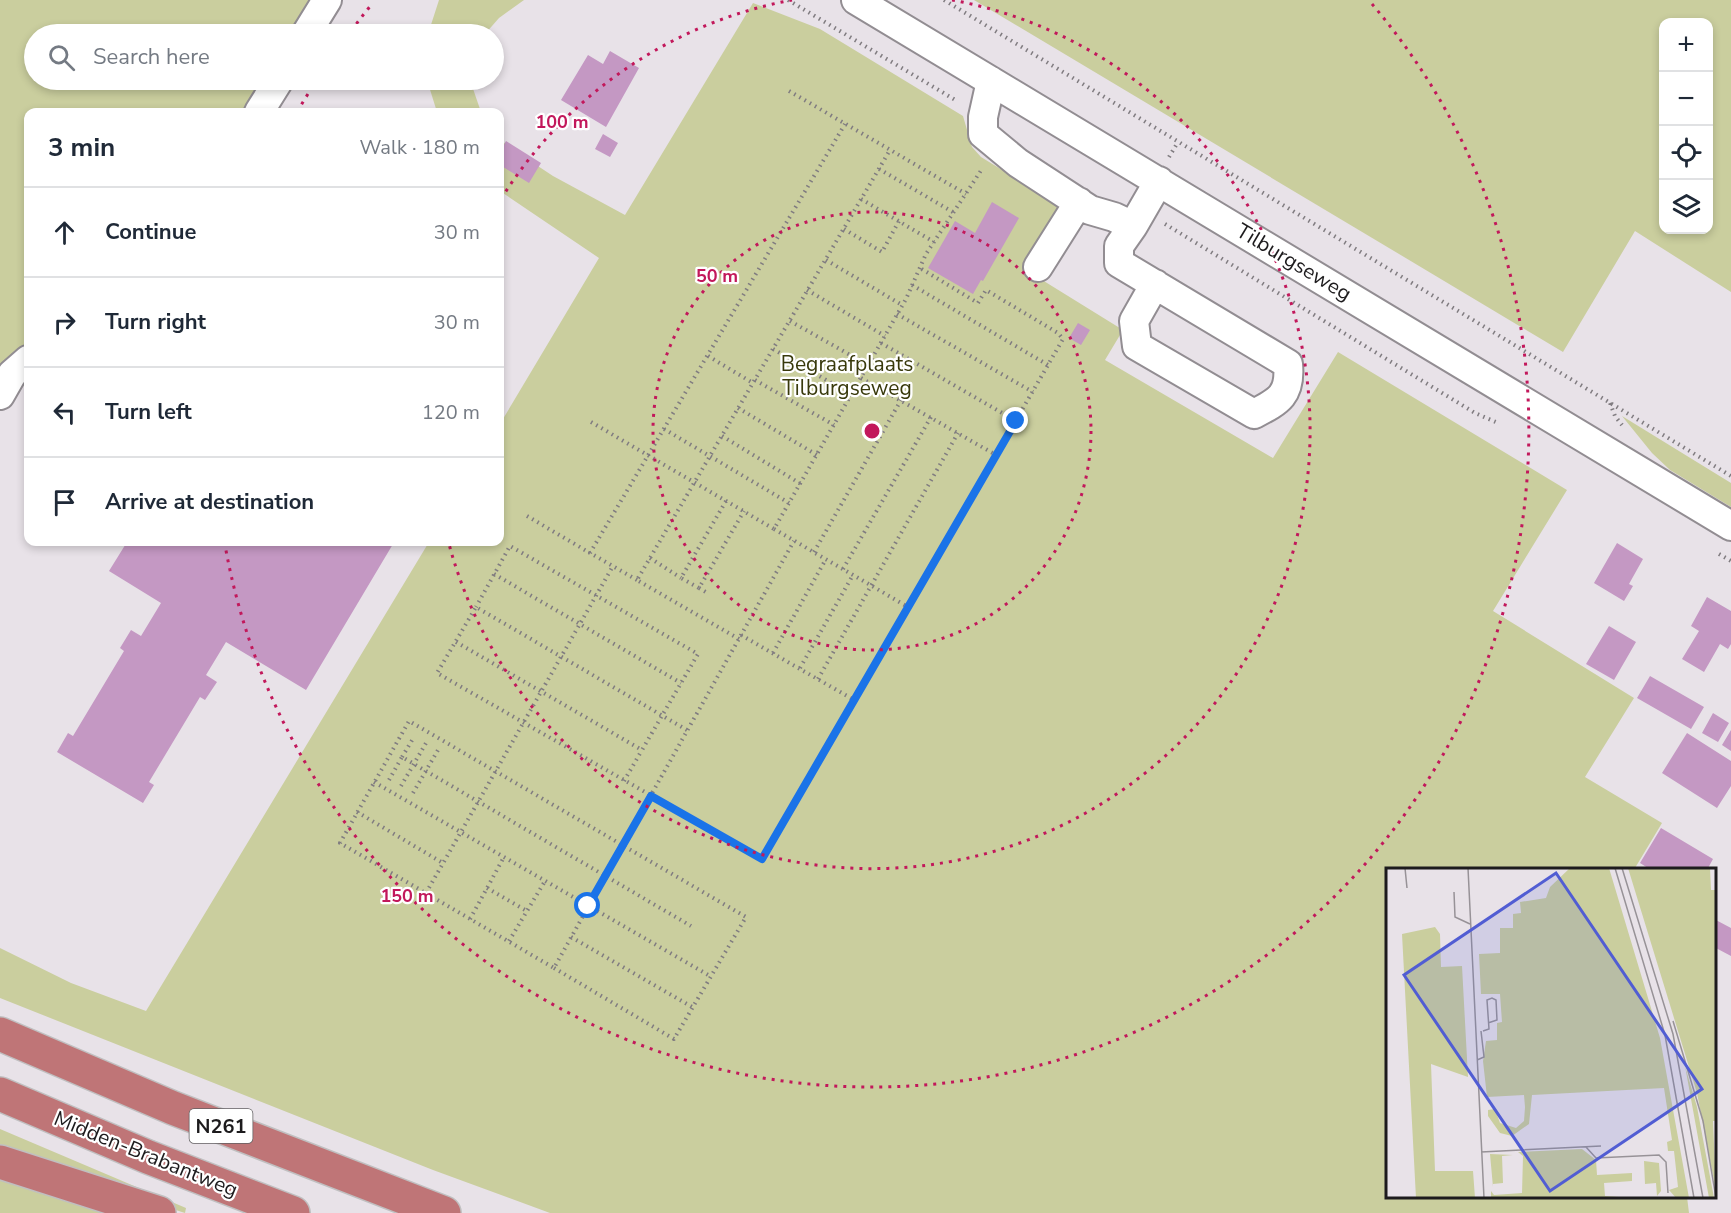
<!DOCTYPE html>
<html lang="en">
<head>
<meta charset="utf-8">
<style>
  :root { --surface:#fff; --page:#f2f2f3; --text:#1f2937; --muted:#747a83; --line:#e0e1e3 }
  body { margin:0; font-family:"Nunito Sans",sans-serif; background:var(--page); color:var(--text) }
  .controls { position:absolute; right:18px; top:18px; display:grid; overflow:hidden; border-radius:12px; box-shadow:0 3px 9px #0003 }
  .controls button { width:54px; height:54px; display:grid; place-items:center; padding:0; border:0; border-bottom:2px solid var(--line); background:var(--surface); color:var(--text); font:30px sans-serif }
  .stop { position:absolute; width:18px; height:18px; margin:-14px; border:4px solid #1a73e8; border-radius:50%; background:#fff }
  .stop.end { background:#1a73e8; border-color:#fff; box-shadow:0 2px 6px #0008 }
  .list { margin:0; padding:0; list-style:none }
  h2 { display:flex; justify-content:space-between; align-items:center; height:78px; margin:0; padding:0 24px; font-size:26px }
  h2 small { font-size:20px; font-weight:400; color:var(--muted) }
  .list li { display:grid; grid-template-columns:39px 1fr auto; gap:18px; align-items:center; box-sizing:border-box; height:90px; padding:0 24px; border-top:2px solid var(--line) }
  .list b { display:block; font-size:22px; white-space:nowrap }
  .list em { font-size:20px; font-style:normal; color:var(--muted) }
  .icon { flex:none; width:33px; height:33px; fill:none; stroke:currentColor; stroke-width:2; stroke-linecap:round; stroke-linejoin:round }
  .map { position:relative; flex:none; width:1731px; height:1213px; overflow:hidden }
  .search { position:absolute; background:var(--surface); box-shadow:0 3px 9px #0003; left:24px; top:24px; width:480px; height:66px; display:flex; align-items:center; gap:15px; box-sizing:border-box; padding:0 21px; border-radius:33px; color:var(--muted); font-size:22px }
  .panel { position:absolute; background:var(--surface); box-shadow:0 3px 9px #0003; left:24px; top:108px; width:480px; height:438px; border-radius:12px }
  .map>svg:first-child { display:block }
  .green { fill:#cace9e; fill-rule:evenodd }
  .building { fill:#c498c3 }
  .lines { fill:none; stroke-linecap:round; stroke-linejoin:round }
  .minor-casing { stroke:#928d92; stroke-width:32 }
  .highway-casing { stroke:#c0bfc0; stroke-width:36 }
  .path { stroke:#807c80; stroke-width:4; stroke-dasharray:1.5 4.5; stroke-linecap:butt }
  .minor { stroke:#fff; stroke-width:28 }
  .highway { stroke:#bf7577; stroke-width:33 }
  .route { stroke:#1a73e8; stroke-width:8 }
  .ring { fill:none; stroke:#c2185b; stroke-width:3; stroke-dasharray:3 6 }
  .labels { text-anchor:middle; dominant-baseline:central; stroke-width:4.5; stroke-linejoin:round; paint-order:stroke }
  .shield { fill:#fff; stroke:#615f61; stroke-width:1.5 }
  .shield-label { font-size:20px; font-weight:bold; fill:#1d1b1d }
  .street-label { font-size:21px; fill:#1d1b1d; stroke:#fff }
  .park-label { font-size:21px; fill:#38390b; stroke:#fff }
  .inset-road { fill:none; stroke:#979297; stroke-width:1.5 }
  .view { fill:#515dd3; fill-opacity:0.15; stroke:#515dd3; stroke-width:3 }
  .inset-edge { fill:none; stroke:#1d1b1d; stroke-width:3 }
  .centre { fill:#c2185b; stroke:#fff; stroke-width:3 }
  .ring-label { font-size:18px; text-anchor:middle; font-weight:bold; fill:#c2185b; stroke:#fff; stroke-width:4.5; stroke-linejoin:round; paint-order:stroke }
</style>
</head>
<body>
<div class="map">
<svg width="1731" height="1213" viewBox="0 0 1731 1213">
  <rect width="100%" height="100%" fill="#e8e2e8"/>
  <path class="green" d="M0,0h314l-21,34h-259v46h232l-20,32h-218v234l-28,25z
    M439,0h85l-25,18 -14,16h-57z
    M974,0h757v292l-96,-61 -72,121zM1664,22h44v208h-44z
    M753,3l67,26 143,87 9,31 9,10 81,50 -36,63 97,60 -18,30 168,98 65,-106 229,138 -74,121 141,87 -49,79 77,46 -27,45 3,1 -250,1v326l299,1 2,16h-1139l-117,-43 -433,-172v-50l71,35 75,28 283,-469h71v-118l99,-166 -99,-67v-54l6,8 47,31 72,39z
    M427,80h43l11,32h-44z
    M1622,416l109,67v24l-61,-37 -18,-17z
    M0,1129l186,79 -1,5 -185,-60z
    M0,1174l126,39h-126z"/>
  <path class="building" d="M610,51l29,17 -33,59 -45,-27 27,-45 15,9z
    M603,134l15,9 -8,14 -15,-8z
    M506,141l35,22 -12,20 -29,-18v-13z
    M992,202l27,16 -36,63 -2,-1 -8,14 -45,-26 27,-47 20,12z
    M1078,323l12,7 -9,15 -12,-7z
    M127,542h262l4,2 -87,146 -80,-48 -20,33 11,7 -12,18 -5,-3 -51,85 5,3 -11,18 -86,-51 11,-19 5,3 51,-85 -4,-3 11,-18 10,6 20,-33 -52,-32z
    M1617,543l26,16 -14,25 4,2 -9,15 -30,-18z
    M1707,597l24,14v33l-3,5 -8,-5 -16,28 -22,-13 17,-28 -8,-5z
    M1609,626l27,16 -22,38 -28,-16z
    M1650,676l54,31 -13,22 -54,-31z
    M1713,713l16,10 -11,19 -16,-9z
    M1731,730v21l-9,-6z
    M1687,733l44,28v25l-14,22 -55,-35z
    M1661,828l52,31 -6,11h-56l-11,-7z
    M1714,919l17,9v28l-17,-9z"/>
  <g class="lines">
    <defs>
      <path id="minor" d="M856,0l875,526
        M306,34l21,-34
        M991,81l-8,36v17l35,29 72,47 24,7 19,9 26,-45
        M259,112l20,-32
        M1133,226l-14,20v17l169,101c3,31 -9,37 -34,50l-117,-68 -3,-25 21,-37
        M1038,267l41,-65
        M0,395l12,-21 16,-14"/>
      <path id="highway" d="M0,1034l173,74 271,105
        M0,1094l148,63 145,56
        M0,1162l159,51"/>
    </defs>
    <use href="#minor" class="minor-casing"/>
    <use href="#highway" class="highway-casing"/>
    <path class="path" d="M788,0l169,101
      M944,0l787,476
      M789,91l177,103
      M1169,157l9,-15
      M879,169l74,43
      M861,199l73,43
      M1165,224l310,189 23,10
      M844,229l38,23 17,-31
      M826,260l76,45
      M912,285l136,80
      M807,290l78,46
      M897,314l136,78
      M790,321l78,44
      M881,343l135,78
      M773,349l79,46
      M708,356l45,27
      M861,378l135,77
      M755,380l79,45
      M1610,403l5,13 7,9
      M738,408l79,47
      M591,422l183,107 132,-230 20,-45 56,-85
      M664,429l125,74
      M722,436l79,48
      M726,501l-45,77 18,10 45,-77
      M527,516l63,37
      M774,529l134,78 155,-268 -5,-6 -72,-43 -8,13 -58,-35
      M814,552l87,-152
      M1719,554l12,7
      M650,558l31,20
      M843,569l88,-152
      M494,574l187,109
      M637,580l-47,-27 255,-429
      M699,588l10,6
      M741,635l113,65
      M739,639l-102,-59 253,-430
      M456,642l186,108 56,-96 -188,-108 -34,61
      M773,653l53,-94
      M800,668l53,-93
      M818,679l140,-246
      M687,730l-211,-123 -39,66 325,186 146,-252
      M402,757l12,-20
      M389,780l13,-23 289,169
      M624,781l18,-31
      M374,782l336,194
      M401,786l25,-43
      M413,793l25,-43
      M357,812l86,51
      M487,888l40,23
      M426,893l187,-327
      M470,919l34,-62
      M571,937l121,70
      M509,941l36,-60
      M554,968l120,71 72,-122 -337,-196 -69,122 214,125c80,-143 160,-285 240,-427"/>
    <use href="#minor" class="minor"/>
    <use href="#highway" class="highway"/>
  </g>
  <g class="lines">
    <path class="route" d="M588,906l63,-110 111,63 254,-438"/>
  </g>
  <g class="ring">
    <circle cx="872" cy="431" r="219"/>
    <path d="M501 199A438 438 0 0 1 792 0M952 0A438 438 0 1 1 449 544"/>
    <path d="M297 112A657 657 0 0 1 315 83M351 31A657 657 0 0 1 372 4M1372 4A657 657 0 1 1 225 545"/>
  </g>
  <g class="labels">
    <rect class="shield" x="189.5" y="1109" width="63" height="34" rx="4.5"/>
    <g class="shield-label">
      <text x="221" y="1126">N261</text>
    </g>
    <g class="street-label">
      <text transform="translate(1294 262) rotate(31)">Tilburgseweg</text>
      <text transform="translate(146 1154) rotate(22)">Midden-Brabantweg</text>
    </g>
    <g class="park-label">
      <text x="847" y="364">Begraafplaats<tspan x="847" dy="24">Tilburgseweg</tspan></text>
    </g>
  </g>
  <g transform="translate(1386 868)">
    <rect width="330" height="330" fill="#e8e2e8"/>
    <path d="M184,0h39l51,170 29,160h-13l-7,-8 9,-3 -4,-36h-6l-1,-9 5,-2 -8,-52 -132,7 -3,29 -17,12 -12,-3 -12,-17v-6l7,-1 5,14 16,5 8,-7 1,-14 -1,-12 -37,2 -4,-36 3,-20 11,-1v-17l5,-1 -2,-28h-19l-2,-40 21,-1v-25h13v-14l8,-1 -1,-11 26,-4 4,-11zM242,0h82l1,22h5v231h-3l3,70 -19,-98zM49,59l5,7 1,33 21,-1 6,111 -37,-13 4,107h38l2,27h-59l-14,-264zM299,198l12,41 17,91h-5zM196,281l14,11 1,15 35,-2v8l-28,2 1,13 28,2h-142v-7l3,4 28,-2 1,-37 -5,-4zM104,286l23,1 -11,1 1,27 -10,1v3zM258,293l15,2 2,28 -4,5 -1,-13 -11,1z" fill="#cace9e"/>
    <path class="inset-road" d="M19,0l2,20M82,0l16,330M229,0l50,167 29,163M236,0l51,166 30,164M68,24l1,25 15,7M287,153l30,100 13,77M97,163l6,-2 -2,-29 5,-2 4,2 1,20 -9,3M91,192l7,-3 -3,-26M200,279l10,11 63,-3 7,7 2,31M95,284l120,-6"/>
    <path class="view" d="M170,5l146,216 -152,102 -146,-216z"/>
    <rect width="330" height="330" class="inset-edge"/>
  </g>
  <circle cx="872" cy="431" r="9" class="centre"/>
  <g class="ring-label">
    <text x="562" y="128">100 m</text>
    <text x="717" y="282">50 m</text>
    <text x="407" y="902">150 m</text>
  </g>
</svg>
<div class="controls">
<button>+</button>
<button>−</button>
<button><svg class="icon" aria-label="locate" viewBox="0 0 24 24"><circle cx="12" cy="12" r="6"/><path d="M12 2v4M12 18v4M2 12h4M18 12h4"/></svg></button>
<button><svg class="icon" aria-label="layers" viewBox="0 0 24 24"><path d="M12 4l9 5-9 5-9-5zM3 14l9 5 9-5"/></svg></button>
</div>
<div class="stop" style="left:588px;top:906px"></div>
<div class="stop end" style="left:1016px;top:421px"></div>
<div class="search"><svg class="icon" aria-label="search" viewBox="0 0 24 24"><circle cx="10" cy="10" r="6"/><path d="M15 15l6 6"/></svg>Search here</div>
<section class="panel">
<h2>3 min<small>Walk · 180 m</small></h2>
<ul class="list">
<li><svg class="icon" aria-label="ahead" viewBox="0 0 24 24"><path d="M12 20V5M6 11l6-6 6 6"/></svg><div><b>Continue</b></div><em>30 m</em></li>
<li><svg class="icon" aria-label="right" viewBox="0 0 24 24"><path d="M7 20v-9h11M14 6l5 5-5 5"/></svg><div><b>Turn right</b></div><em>30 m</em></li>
<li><svg class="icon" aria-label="left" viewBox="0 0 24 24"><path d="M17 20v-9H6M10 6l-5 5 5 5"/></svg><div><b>Turn left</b></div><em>120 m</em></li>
<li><svg class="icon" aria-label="arrive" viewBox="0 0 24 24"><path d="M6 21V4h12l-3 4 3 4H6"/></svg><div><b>Arrive at destination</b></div></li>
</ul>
</section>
</div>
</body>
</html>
